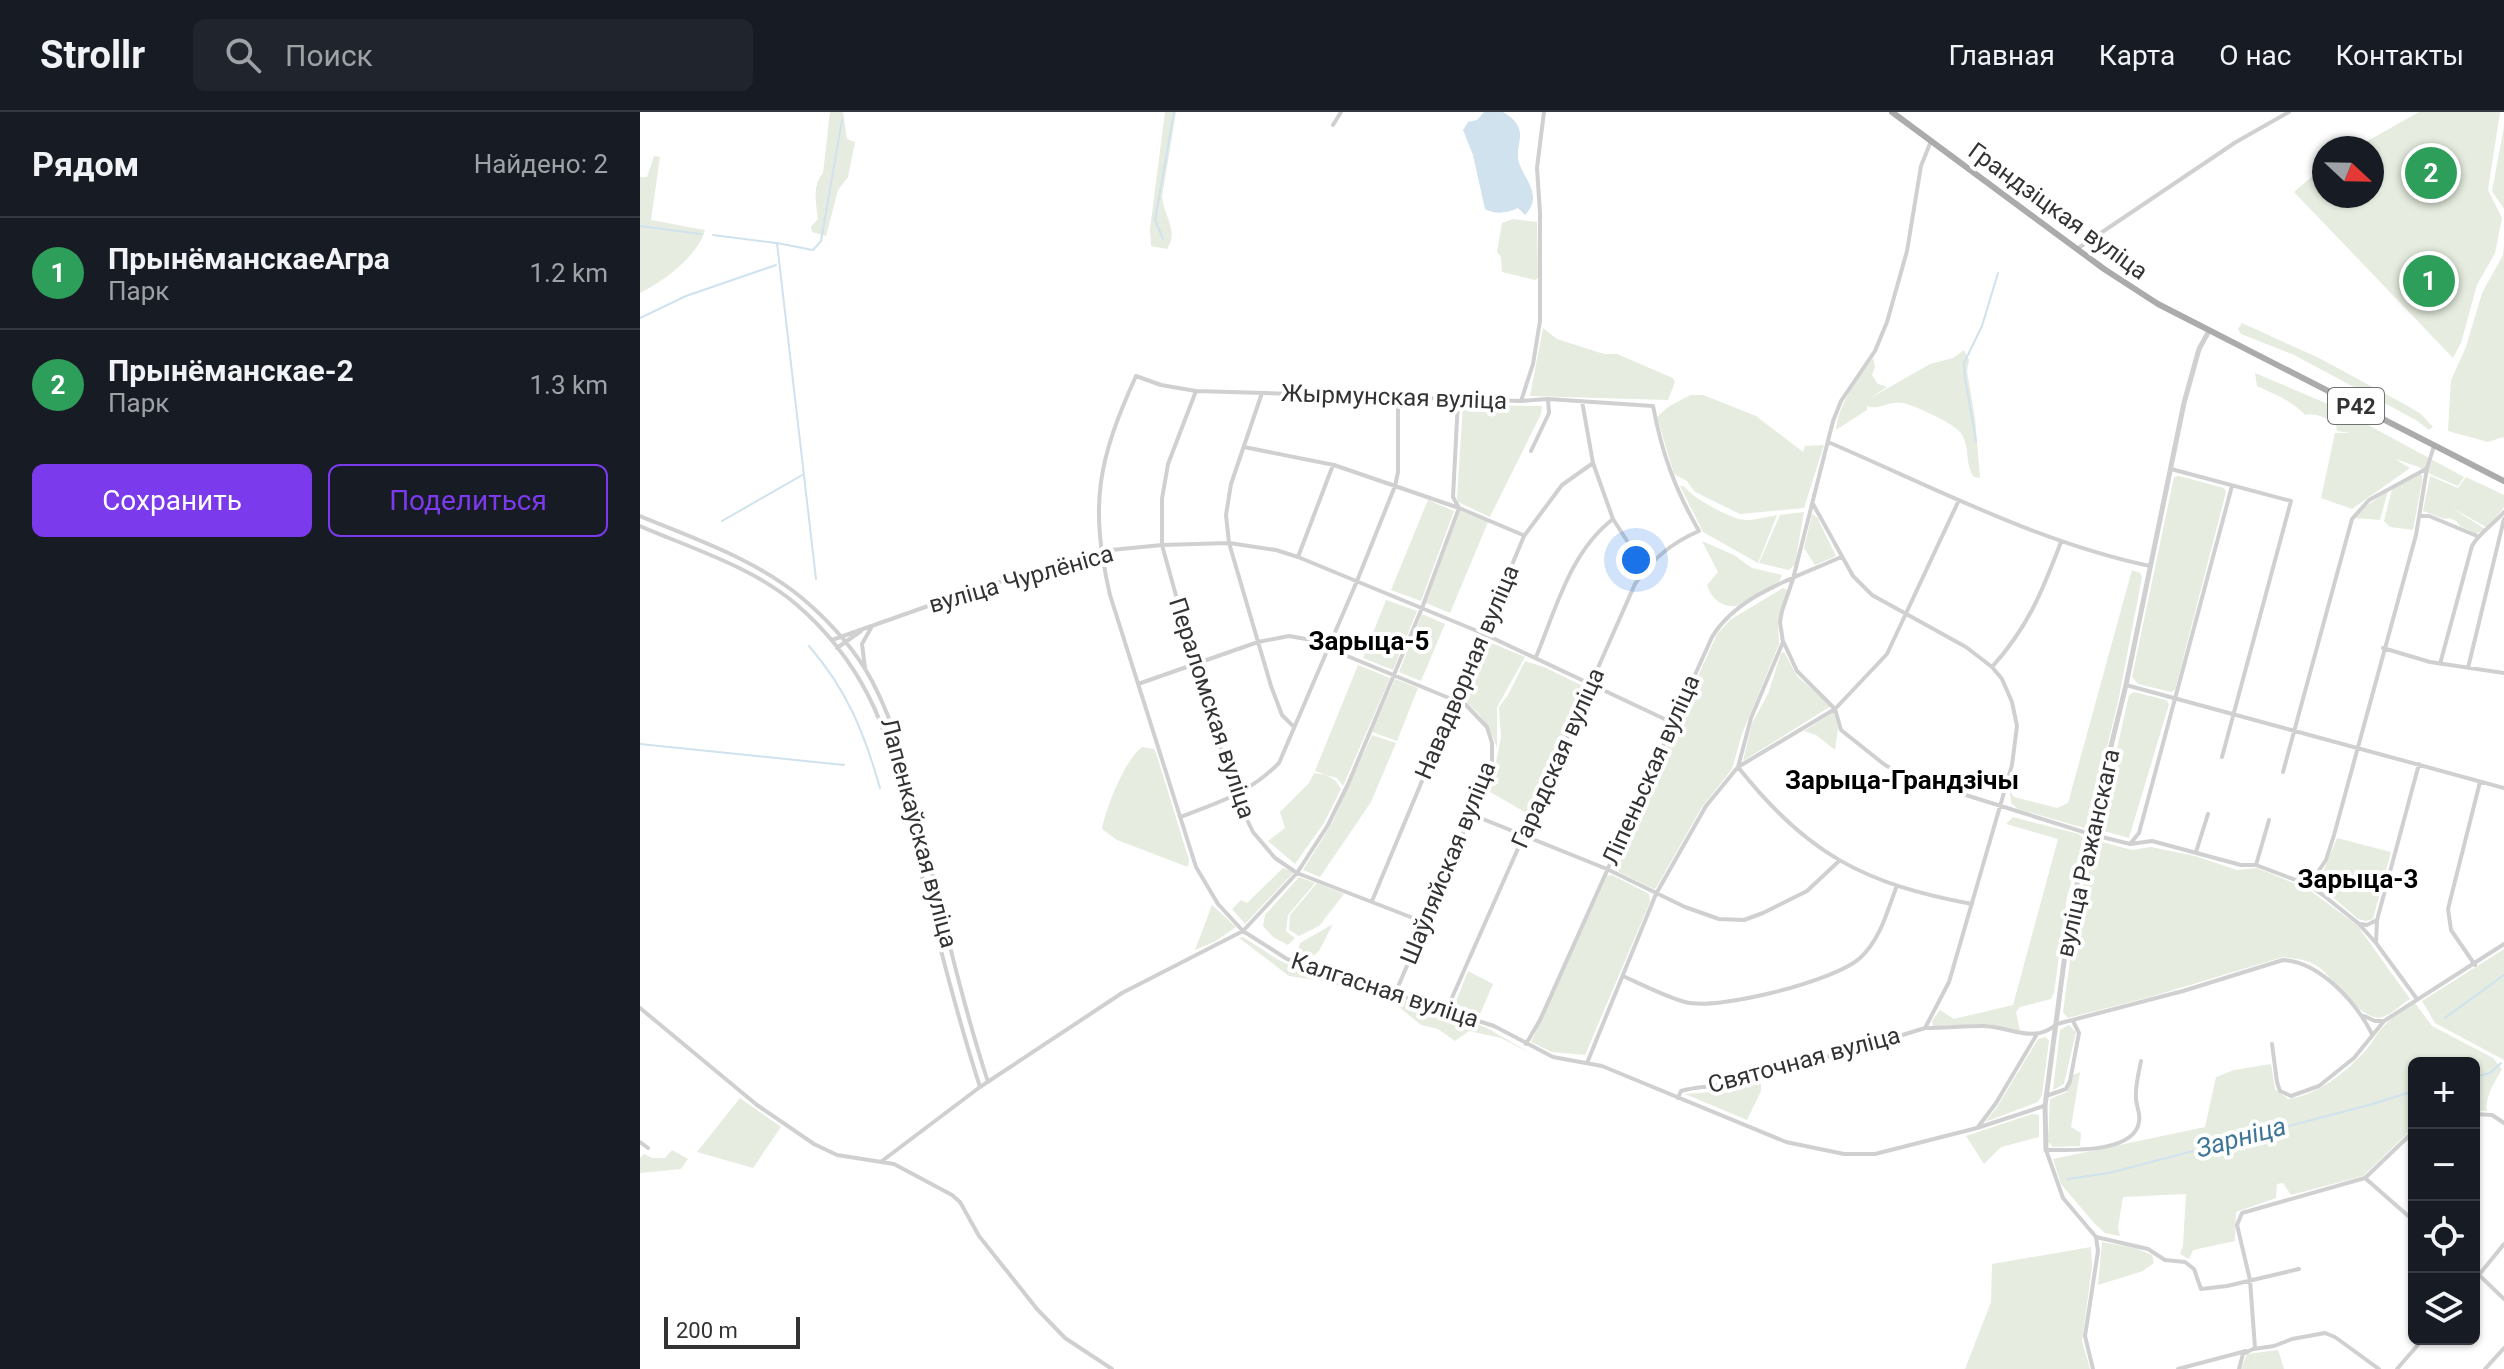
<!DOCTYPE html>
<html lang="ru">
<head>
<meta charset="utf-8">
<style>
  :root { --surface:#171b24; --page:#20242c; --text:#f1f3f6; --muted:#9ea1a6; --line:#363941; --accent:#7c3aed }
  body { margin:0; font-family:Roboto,sans-serif; background:var(--page); color:var(--text) }
  .controls { position:absolute; right:24px; bottom:24px; display:grid; overflow:hidden; border-radius:12px; box-shadow:0 2px 6px #0004 }
  .controls button { width:72px; height:72px; display:grid; place-items:center; padding:0; border:0; border-bottom:2px solid var(--line); background:var(--surface); color:var(--text); font:40px sans-serif }
  .compass { position:absolute; left:1672px; top:24px; width:72px; height:72px; border-radius:50%; background:var(--surface); box-shadow:0 2px 6px #0004; rotate:112deg }
  .scale { position:absolute; left:24px; bottom:20px; width:136px; box-sizing:border-box; padding-left:8px; border:4px solid #333; border-top:0; font-size:22px; line-height:28px; white-space:nowrap; color:#333; -webkit-text-stroke:6px #fff; paint-order:stroke }
  .you { position:absolute; left:996px; top:448px; width:28px; height:28px; margin:-20px; border:6px solid #fff; border-radius:50%; background:#1a73e8; box-shadow:0 0 0 12px #1a73e833 }
  .badge { display:grid; place-items:center; width:52px; height:52px; border-radius:50%; background:var(--accent); color:#fff; font-size:26px; font-weight:700 }
  .pin { position:absolute; translate:-50% -50%; border:4px solid #fff; box-shadow:0 2px 8px #0006 }
  .list { margin:0; padding:0; list-style:none }
  h2 { display:flex; justify-content:space-between; align-items:center; height:104px; margin:0; padding:0 32px; font-size:34px }
  h2 small { font-size:26px; font-weight:400; color:var(--muted) }
  .list li { display:grid; grid-template-columns:52px 1fr auto; gap:24px; align-items:center; box-sizing:border-box; height:112px; padding:0 32px; border-top:2px solid var(--line) }
  .list b { display:block; font-size:30px; white-space:nowrap }
  .list p { margin:0; font-size:26px; white-space:nowrap; color:var(--muted) }
  .list em { font-size:26px; font-style:normal; color:var(--muted) }
  .actions { display:flex; gap:16px; padding:24px 32px }
  .actions a { flex:1; padding:18px 0; border:2px solid var(--accent); border-radius:12px; text-align:center; font-size:28px; color:var(--accent) }
  .actions .main { background:var(--accent); color:#fff }
  .icon { flex:none; width:44px; height:44px; fill:none; stroke:currentColor; stroke-width:2; stroke-linecap:round; stroke-linejoin:round }
  .map { position:relative; flex:none; width:1864px; height:1257px; overflow:hidden }
  header { display:flex; align-items:center; gap:48px; box-sizing:border-box; height:112px; padding:0 40px; background:var(--surface); border-bottom:2px solid var(--line) }
  header strong { font-size:38px }
  nav { display:flex; gap:44px; margin-inline-start:auto; font-size:28px }
  .search { width:560px; height:72px; background:var(--page); display:flex; align-items:center; gap:20px; box-sizing:border-box; padding:0 28px; border-radius:12px; color:var(--muted); font-size:30px }
  main { display:flex }
  aside { flex:1; background:var(--surface) }
  .map>svg:first-child { display:block }
  .green { fill:#e6ecdf }
  .water { fill:#cfe2ee }
  .lines { fill:none; stroke-linecap:round; stroke-linejoin:round }
  .stream { stroke:#cfe2ee; stroke-width:2 }
  .minor { stroke:#d0d0d0; stroke-width:4 }
  .tertiary { stroke:#d0d0d0; stroke-width:5 }
  .primary { stroke:#ababab; stroke-width:6 }
  .labels { text-anchor:middle; dominant-baseline:central; stroke-width:8; stroke-linejoin:round; paint-order:stroke }
  .shield { fill:#fff; stroke:#707070; stroke-width:2 }
  .shield-label { font-size:22px; font-weight:bold; fill:#333 }
  .street-label { font-size:24px; fill:#333; stroke:#fff }
  .neighbourhood-label { font-size:26px; font-weight:bold; fill:#000; stroke:#fff }
  .water-label { font-size:26px; font-style:italic; fill:#3f7597; stroke:#fff }
</style>
</head>
<body>
<header>
<strong>Strollr</strong>
<div class="search"><svg class="icon" aria-label="search" viewBox="0 0 24 24"><circle cx="10" cy="10" r="6"/><path d="M15 15l6 6"/></svg>Поиск</div>
<nav><a>Главная</a><a>Карта</a><a>О нас</a><a>Контакты</a></nav>
</header>
<main>
<aside>
<h2>Рядом<small>Найдено: 2</small></h2>
<ul class="list">
<li><span class="badge" style="background:#2e9e5b">1</span><div><b>ПрынёманскаеАгра</b><p>Парк</p></div><em>1.2 km</em></li>
<li><span class="badge" style="background:#2e9e5b">2</span><div><b>Прынёманскае-2</b><p>Парк</p></div><em>1.3 km</em></li>
</ul>
<div class="actions"><a class="main">Сохранить</a><a>Поделиться</a></div>
</aside>
<div class="map">
<svg width="1864" height="1257" viewBox="0 0 1864 1257">
  <rect width="100%" height="100%" fill="#fff"/>
  <path class="green" d="M190,0h13l4,27 8,3 -7,35 -10,13 -12,46 -14,-4 -1,-5 7,-8c-2,-15 -6,-34 5,-46z
    M525,0h11l-14,85c2,19 17,34 5,52l-16,-3 -1,-17z
    M1779,0h81l-12,78 14,28 -7,35 -18,32 -16,58 -8,15 -159,-166 30,-26v30h48v-48h-17z
    M1864,14v83l-12,-18z
    M14,44l6,1 -9,63 54,10c-6,25 -42,52 -65,63v-116h7z
    M873,107l24,3 1,56 -3,2 -33,-8 -1,-15 -4,-5 5,-29z
    M1864,133v194l-1,-2 -15,5 -40,-11 3,-51 15,-33 16,-54 21,-38z
    M1602,211l77,35 87,47 15,9 12,13 -4,3 -13,-10 -122,-65 -53,-21 -3,-5z
    M903,216l14,11 47,15h13l56,24 2,4 -7,18 -138,-4z
    M1324,238l5,10 -2,11 8,47 5,60 -6,-1c-10,-12 -3,-34 -15,-46 -7,-8 -45,-26 -56,-28 -13,-3 -25,8 -36,3v4l-31,20c3,-28 21,-50 37,-72l2,9 -3,8 6,9 9,3 -20,13 63,-36 23,-6z
    M1615,261l80,34 129,70 -6,9 -26,-11 -13,-8 -24,-8 15,9 -58,41 -31,-11 14,-65h16l-14,-2 -1,-6c-11,-7 -18,-13 -31,-10 -12,-14 -31,-21 -48,-29z
    M1050,283h13l53,21 47,36 2,-6 19,-1 -20,63 -64,6 -45,-22 -8,-11 -13,-7 -17,-57 11,-10z
    M823,293l79,1 -1,8 -51,103 -32,-15 -1,-5z
    M1779,362l3,1v7l-9,48 -23,-3 -6,-6 8,-32z
    M1539,364l45,12 2,4 -51,198 -4,2 -33,-8 -6,-7 42,-200z
    M1790,364l28,12 8,-11 38,18v12l-16,21 -38,-21 35,22 -9,5 -16,-8 -4,-5 -7,-3 -5,1 -21,-8z
    M1040,374h4c8,12 41,29 55,33 12,3 26,-2 38,-4l-19,48 -55,-31z
    M1748,379l-8,29 -25,-2 8,-10z
    M788,388l26,11 -33,90 -30,-11z
    M820,399l28,11 -38,91 -24,-10z
    M1164,400l-9,52 -6,6 -30,-7 21,-48z
    M1172,402l5,3 19,39 -21,9 -11,-17z
    M1062,429l32,14 18,13 30,7 -3,7 -42,24c-14,2 -26,-7 -30,-21l11,-13z
    M1492,458l8,3 2,4 -24,125 -30,123 -4,3 -66,-19 -7,-6 -1,-12 4,6 43,11 11,-5z
    M1143,476l4,2 -9,33 1,21 -37,90 -10,35 -30,38 -46,81 -2,1 -39,-19 -2,-5 104,-231 13,-14z
    M746,488l31,11 -24,59 -30,-12z
    M782,502l23,10 -24,57 -22,-9z
    M844,528l41,17 -28,50v41c-8,-24 -17,-36 -37,-50z
    M1144,540l13,24 34,30 -88,55 9,-38 16,-29 13,-41z
    M885,549l19,6 43,21 -59,126 -38,-22 11,-55 -2,-30 9,-12z
    M718,553l32,13 -47,108 -6,-8 -11,-3 10,6 5,8 -17,34 -29,41 -27,-23 17,-13 -5,-16 29,-29 5,-10 12,2 -11,-4z
    M755,567l23,9 -21,53 -25,-9z
    M1494,580l32,8 3,4 -40,134 -29,-8c-3,-11 8,-20 6,-32l23,-103z
    M1194,600l4,16 -3,22 -19,-15 -12,-4z
    M732,623l24,8 -25,59 -51,75 -17,-7 29,-47z
    M502,635l12,2 3,7 32,104 -1,7 -71,-27 -15,-11c4,-22 23,-69 40,-82z
    M1373,705l66,17 5,5 -17,58 -13,96 -3,6 -31,8 -4,5 4,19 -32,-7 -55,2 -1,-5 8,-11 14,9 59,-14 45,-166 -52,-15z
    M1697,726l54,14 -18,67 -7,2 -8,-2 -40,-35z
    M1458,729l34,9 19,-3 44,9 42,14 20,-2 51,21 49,36 53,74c-8,5 -18,15 -27,18 -20,7 -49,-38 -63,-49 -11,-9 -24,-9 -37,-11l-133,40 -82,21 -5,-6 15,-110 17,-59z
    M643,756l11,4 -49,52 -13,-15 9,-9 6,3z
    M972,763l37,19 1,8 -65,153 -33,-3 -21,-10 76,-166z
    M659,765l16,6 -27,32 -2,16 9,7 -7,7 -15,-8 -10,-11 2,-11z
    M677,771l27,11 -25,32 -20,10 -10,-6 1,-15z
    M572,793l24,22 -20,14 -21,9z
    M693,812l-14,27 -8,7 -10,-3 -3,-6 2,-6z
    M603,825l34,22 16,8 155,46 39,15 47,27 -33,-17 -32,-7 -14,10 -17,-12 -17,-4 -22,-18 -25,-12 -52,-14 -33,-5 -50,-38z
    M1864,837v111l-69,-37 -13,-22z
    M828,859l25,13 -13,30 -25,-10z
    M1775,891l17,23 61,32 9,11c-7,13 -17,26 -15,42h-13v-48h-60v64l-51,49 -72,19 -8,-12 -6,1 -1,14 -40,14 -1,29 -42,9 -4,9 -9,-5 3,-9 3,-51 -63,3 -5,30 2,9 -15,-3 -11,-10 -33,-39 -8,-25 152,-32 11,-50 18,-7 37,-6 4,25 13,10c31,-4 58,-27 78,-49 7,-8 11,-18 19,-25 8,-9 20,-15 30,-22z
    M1429,913l7,7 -12,52 -11,6 7,-60z
    M1406,925l3,4 -7,54 -4,7 -53,20 12,-15 41,-68z
    M1440,960l-9,55 10,6 -1,13 -27,1 -5,-5 2,-43 17,-7 6,-17z
    M1121,967v12l-14,29 -62,-26 27,-2z
    M100,986l41,29 -28,41 -56,-16z
    M1392,1002l7,1v22l-38,10 -17,17 -18,-28z
    M32,1038l16,9 -7,10 -41,4v-15l4,-4 8,4h13z
    M1462,1130l33,6 17,7 2,8 -11,8 -45,14z
    M1451,1135l1,20 -10,74 8,28h-125l26,-67 1,-38z
    M1638,1238l6,19h-43l6,-15z"/>
  <path class="water" d="M844,0h19c30,18 10,32 16,51 7,19 24,33 6,52l-7,-7c-11,5 -22,7 -33,1l-12,-54 -10,-25 5,-8 9,-2z"/>
  <g class="lines">
    <path class="stream" d="M0,114l61,8
      M73,123l63,8
      M523,127l-8,-19 19,-108
      M0,206l46,-22 90,-31
      M1336,329l-11,-63 -1,-15 18,-37 16,-53
      M82,409l82,-47
      M176,467l-39,-336 36,7 8,-9 21,-121
      M169,534c38,44 55,86 71,142
      M0,632l204,21
      M1805,906l59,-43
      M1834,965l16,-4 11,-10
      M1428,1067l41,-6 260,-68 45,-14"/>
    <path class="minor" d="M693,13l8,-13
      M1291,29l-10,25 -14,85 -20,71 -12,29 -34,50 -8,20 -40,158 -11,32 -2,11 3,20 -32,76 -13,49c69,87 126,117 234,137
      M1437,137l159,-107 53,-30
      M556,279l-28,73 -6,35v46l33,119 40,131 18,37 22,26 22,15 129,50
      M622,281l-31,91 -5,31 3,28 42,143 11,29 12,12
      M881,289l12,-37 7,-43v-108l-3,-45 7,-56
      M942,289l11,62 20,56 32,50
      M1188,330c105,45 209,100 322,124
      M604,335l90,18 125,43 64,27
      M891,339l18,-38 -1,-14
      M1531,357l120,32 -69,256
      M0,404c55,23 115,43 162,82 27,23 53,51 70,83 27,51 40,111 54,167 19,78 37,157 62,234
      M1780,404h9l48,20
      M0,414c53,23 113,41 157,79 29,25 54,57 71,90 23,44 33,98 45,146 21,82 41,165 67,246
      M658,445l35,-92
      M192,528l144,-51 125,-38 61,-6 67,-2 47,7 22,7 184,76 191,90
      M1144,531l13,28 38,38 6,21 44,35 20,11 185,58 40,10 22,-3 89,24h15l53,20 14,10 35,28 18,20 41,56
      M197,536l24,-17
      M1743,536l47,14 74,11
      M896,545c20,-48 34,-105 77,-138
      M1800,552l32,-118c6,-12 22,-22 32,-34
      M1352,555c36,-40 50,-75 69,-125
      M225,556l-3,-24 9,-16
      M1828,556l36,-149
      M498,572l120,-42 31,-6 17,3 160,66 21,22 5,16v22l-97,229
      M1486,573l378,103
      M1643,660l69,-253 17,-19 57,-31
      M833,703l134,54 78,38 34,12 25,1 19,-7 44,-22 32,-30
      M540,705c39,-15 68,-23 99,-54l78,-182 38,-95 3,-14v-75
      M1490,732l9,-11 93,-347
      M1556,740l12,-38
      M1616,753l13,-45
      M1669,773l17,-25 8,-25 82,-300 11,-67 7,-22
      M732,789l152,-365 38,-51 31,-22
      M1721,812l6,1 10,-5
      M1736,831l1,-23 42,-156
      M1835,853l-24,-35 -3,-21 32,-127
      M983,864c20,9 41,20 62,26 32,9 150,-21 175,-44 20,-18 27,-46 36,-70
      M0,896l117,97 57,39 23,11 57,9 58,31 8,7 19,34 58,73 28,29 47,31
      M807,897l188,-425c16,-24 38,-42 64,-53 -24,-42 -37,-77 -46,-125l-105,-7 -27,2 -325,-10 -35,-6 -25,-9c-38,84 -47,128 -26,219l86,272 22,37 25,27 44,28 207,67 59,31 49,9 184,76 58,12h31l102,-26 67,-22
      M1724,904l11,5h9
      M1285,916c19,0 39,-2 58,-2 26,0 50,19 74,-2l126,-33 100,-31c37,2 73,42 89,74
      M886,932l14,-24 172,-383c26,-43 86,-60 129,-80
      M1632,932l5,38 3,9 11,5 28,-10 35,-28 30,-37 120,-77
      M947,951l69,-169 50,-88 32,-39 97,-58 52,-55 72,-154
      M1406,984l20,-7 4,-8 9,-48 -6,-12
      M1038,986l3,-7c15,-5 37,-4 54,-9 64,-17 127,-34 190,-54l24,-46 63,-217 5,-39 -5,-24 -10,-23 -10,-12 -26,-20 -94,-52 -19,-19 -40,-72
      M1834,1002l18,1 12,8
      M1338,1015l18,-24 41,-69
      M0,1030l8,6
      M242,1049l98,-74 142,-94 121,-62 54,-58 31,-48 21,-43 73,-174 37,-100 -6,-11 5,-97
      M1725,1066l49,43
      M1456,1125l52,12 17,11 20,2 9,7 7,20 26,-3 72,-17
      M1834,1158l30,29
      M1834,1169l30,-37
      M1614,1237l20,-3 18,-7 33,-6 10,4 44,32
      M1453,1257l-8,-33 13,-85 -2,-14 -33,-39 -17,-48c25,0 88,3 93,-28 2,-8 -3,-16 -3,-24 -1,-12 3,-26 5,-37
      M1538,1257l68,-18
      M1599,1257l4,-15 12,-6 -5,-68 -13,-55 5,-12 123,-35 49,-47
      M1757,1257l26,-30
      M1845,1257l19,-21"/>
    <path class="tertiary" d="M1406,1038l-1,-44 26,-197 55,-224 58,-282 15,-54 10,-18"/>
    <path class="primary" d="M1252,0l212,157 54,35 346,177"/>
  </g>
  <g class="labels">
    <rect class="shield" x="1688" y="276" width="56" height="36" rx="6"/>
    <g class="shield-label">
      <text x="1716" y="294">Р42</text>
    </g>
    <g class="street-label">
      <text transform="translate(1418 99) rotate(36)">Грандзіцкая вуліца</text>
      <text transform="translate(754 285) rotate(2)">Жырмунская вуліца</text>
      <text transform="translate(381 467) rotate(-16)">вуліца Чурлёніса</text>
      <text transform="translate(827 560) rotate(-67)">Навадворная вуліца</text>
      <text transform="translate(572 596) rotate(72)">Пераломская вуліца</text>
      <text transform="translate(918 646) rotate(-66)">Гарадская вуліца</text>
      <text transform="translate(1011 658) rotate(-66)">Ліпеньская вуліца</text>
      <text transform="translate(279 721) rotate(75)">Лапенкаўская вуліца</text>
      <text transform="translate(1448 741) rotate(-77)">вуліца Ражанскага</text>
      <text transform="translate(808 751) rotate(-68)">Шаўляйская вуліца</text>
      <text transform="translate(745 878) rotate(18)">Калгасная вуліца</text>
      <text transform="translate(1164 948) rotate(-15)">Святочная вуліца</text>
    </g>
    <g class="neighbourhood-label">
      <text x="729" y="529">Зарыца-5</text>
      <text x="1262" y="668">Зарыца-Грандзічы</text>
      <text x="1718" y="767">Зарыца-3</text>
    </g>
    <g class="water-label">
      <text transform="translate(1601 1025) rotate(-15)">Зарніца</text>
    </g>
  </g>
</svg>
<div class="controls">
<button>+</button>
<button>−</button>
<button><svg class="icon" aria-label="locate" viewBox="0 0 24 24"><circle cx="12" cy="12" r="6"/><path d="M12 2v4M12 18v4M2 12h4M18 12h4"/></svg></button>
<button><svg class="icon" aria-label="layers" viewBox="0 0 24 24"><path d="M12 4l9 5-9 5-9-5zM3 14l9 5 9-5"/></svg></button>
</div>
<svg class="compass" viewBox="-18 -18 36 36"><path d="M0-13l5 13h-10z" fill="#e53935"/><path d="M0 13l5-13h-10z" fill="#9ea1a6"/></svg>
<div class="scale">200 m</div>
<div class="you"></div>
<div class="pin badge" style="left:1789px;top:169px;background:#2e9e5b">1</div>
<div class="pin badge" style="left:1791px;top:61px;background:#2e9e5b">2</div>
</div>
</main>
</body>
</html>
